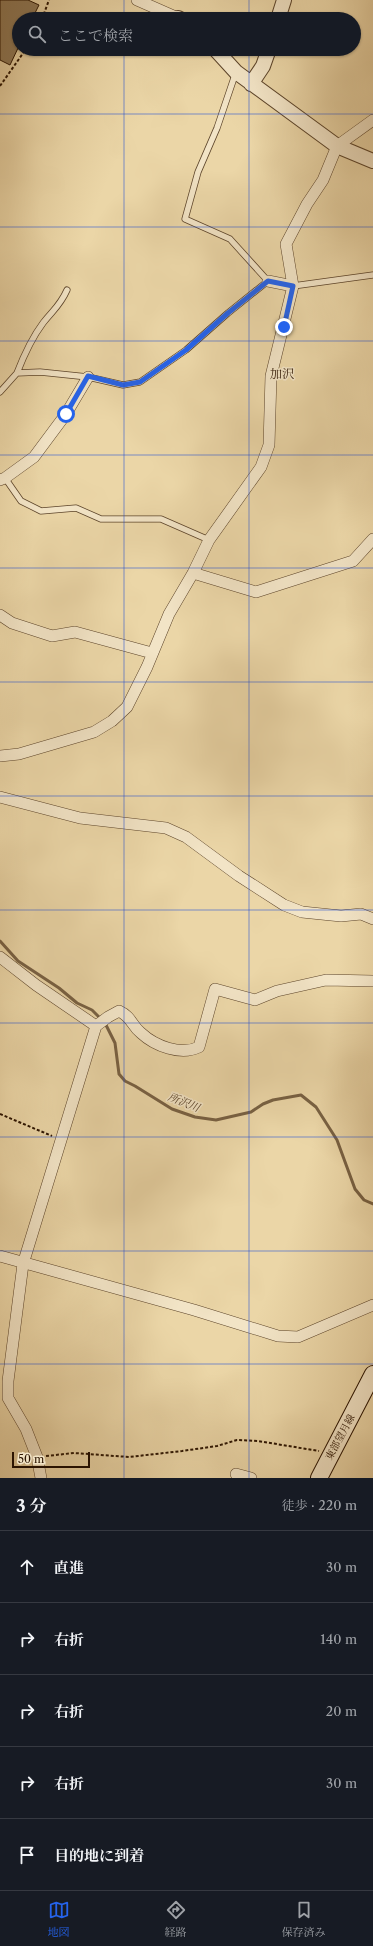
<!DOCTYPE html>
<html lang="ja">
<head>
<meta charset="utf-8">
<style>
  :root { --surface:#171b24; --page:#242831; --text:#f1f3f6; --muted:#9ea1a6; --line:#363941; --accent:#2563eb }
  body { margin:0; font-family:"Libre Caslon Text","Noto Serif JP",serif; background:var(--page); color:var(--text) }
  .scale { position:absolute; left:12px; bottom:10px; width:78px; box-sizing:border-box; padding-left:4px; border:2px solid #2c1401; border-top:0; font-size:11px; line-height:14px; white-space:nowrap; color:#2c1401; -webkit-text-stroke:3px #f2e4c6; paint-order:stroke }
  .stop { position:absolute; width:12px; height:12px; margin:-9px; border:3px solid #2563eb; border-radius:50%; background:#fff }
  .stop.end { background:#2563eb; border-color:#fff; box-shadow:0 1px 4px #0008 }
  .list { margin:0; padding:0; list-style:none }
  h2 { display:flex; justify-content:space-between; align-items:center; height:52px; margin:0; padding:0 16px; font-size:17px }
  h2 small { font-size:13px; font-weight:400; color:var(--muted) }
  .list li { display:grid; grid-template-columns:26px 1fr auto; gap:12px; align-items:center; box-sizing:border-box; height:72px; padding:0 16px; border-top:1px solid var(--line) }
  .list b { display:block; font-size:15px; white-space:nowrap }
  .list em { font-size:13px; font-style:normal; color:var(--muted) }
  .icon { flex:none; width:22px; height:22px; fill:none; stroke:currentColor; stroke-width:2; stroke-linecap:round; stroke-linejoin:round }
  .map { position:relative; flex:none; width:373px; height:1478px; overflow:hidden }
  .search { position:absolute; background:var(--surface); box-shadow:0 1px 3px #0004; left:12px; right:12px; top:12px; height:44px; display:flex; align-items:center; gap:10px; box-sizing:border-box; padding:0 14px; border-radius:22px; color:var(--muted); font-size:15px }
  .sheet { height:412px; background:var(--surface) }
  nav { display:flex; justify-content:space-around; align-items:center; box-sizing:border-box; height:56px; border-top:1px solid var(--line); background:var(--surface); font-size:11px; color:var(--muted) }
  nav a { display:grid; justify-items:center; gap:2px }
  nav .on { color:var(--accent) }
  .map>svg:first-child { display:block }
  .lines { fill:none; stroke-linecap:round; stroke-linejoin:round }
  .stream { stroke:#786143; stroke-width:3 }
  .building { fill:#8f7957; stroke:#2c1401 }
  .service-casing { stroke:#5c442a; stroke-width:7 }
  .minor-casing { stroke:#5c442a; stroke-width:12 }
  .tertiary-casing { stroke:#5c442a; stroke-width:16 }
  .secondary-casing { stroke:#2c1401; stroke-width:18 }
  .path { stroke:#2c1401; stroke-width:2; stroke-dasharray:3 2; stroke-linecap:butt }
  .service { stroke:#f2e4c6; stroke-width:5.5 }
  .minor { stroke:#f2e4c6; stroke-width:11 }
  .tertiary { stroke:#f2e4c6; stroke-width:14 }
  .secondary { stroke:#f2e4c6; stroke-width:16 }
  .route { stroke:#2563eb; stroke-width:5 }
  .grid { fill:none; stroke:#1d4ed8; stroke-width:1; stroke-opacity:0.55 }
  .labels { text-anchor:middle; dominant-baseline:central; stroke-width:3; stroke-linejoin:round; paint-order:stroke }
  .street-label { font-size:10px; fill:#2c1401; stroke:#f2e4c6 }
  .water-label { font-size:11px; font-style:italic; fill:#5e472d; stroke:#f2e4c6 }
  .quarter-label { font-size:12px; fill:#2c1401; stroke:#f2e4c6 }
</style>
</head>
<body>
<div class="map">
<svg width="373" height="1478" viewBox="0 0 373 1478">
  <rect width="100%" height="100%" fill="#ebd6a7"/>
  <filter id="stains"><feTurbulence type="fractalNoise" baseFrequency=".005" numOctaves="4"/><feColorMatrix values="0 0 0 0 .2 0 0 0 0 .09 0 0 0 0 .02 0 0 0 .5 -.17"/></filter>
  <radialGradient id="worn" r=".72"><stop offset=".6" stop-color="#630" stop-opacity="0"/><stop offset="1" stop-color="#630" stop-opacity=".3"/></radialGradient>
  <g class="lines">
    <path class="stream" d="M0,941l18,20 41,27 18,15 15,7 9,9
      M105,1023l10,20 4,31 6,7 10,5 37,23 23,8 21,3 35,-8 12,-8 10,-4 28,-5 15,12 21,33 18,49 9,11 9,4"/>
  </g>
  <path class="building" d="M0,0h28l11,5 -7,14h-13v27l-9,19 -10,-5z"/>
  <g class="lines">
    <defs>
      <path id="service" d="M293,286l80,-11
        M17,373c7,-18 14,-34 26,-50 10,-13 17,-17 24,-33
        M0,392l17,-19 23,-1 48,5 35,8 17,-3 46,-32 42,-37 40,-32 -38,-42 -45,-20 13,-47 19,-44 19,-56
        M5,478l16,23 20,10 35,-3 25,11h60l48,21"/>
      <path id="minor" d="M137,0l41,18
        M268,281l25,5
        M0,480l5,-2 29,-21 32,-43 22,-37
        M193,573l63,19 97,-31 20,-22
        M0,615l12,8 40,13 23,-4 77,21
        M0,756l19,-2 75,-22 18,-11 15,-14 20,-40 22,-53 24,-41 16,-33 52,-73 8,-22 2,-69 22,-90 -7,-42 21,-40 16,-24 14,-34 36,-26
        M0,797l80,21 86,10 20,9 53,39 45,29 18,7 39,4 20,-2 12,5
        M0,957l36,28 60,41
        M0,1256l194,54 84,26 20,1 75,-32
        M236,1474l15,4
        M41,1478l-4,-21 -11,-28 -18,-31v-17l15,-117 73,-238 12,-9 11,-6c13,6 12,14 22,22 14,13 40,23 58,14l16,-58 40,11 22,-9 49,-11 47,1"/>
      <path id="tertiary" d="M178,18l2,1
        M278,19l6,-19
        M215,49l21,23 101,74 36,15
        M251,84l12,-18 6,-17"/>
      <path id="secondary" d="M319,1478l54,-104"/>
    </defs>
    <use href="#service" class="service-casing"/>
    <use href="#minor" class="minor-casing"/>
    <use href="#tertiary" class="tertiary-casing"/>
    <use href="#secondary" class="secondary-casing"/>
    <path class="path" d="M42,19l7,-19
      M0,86l26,-37
      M0,1114l52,22
      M46,1456l28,-3 55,4 53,-6 35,-5 20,-6 21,1 61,10"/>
    <use href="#service" class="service"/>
    <use href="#minor" class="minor"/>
    <use href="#tertiary" class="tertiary"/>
    <use href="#secondary" class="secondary"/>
  </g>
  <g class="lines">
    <path class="route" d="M66,414l22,-38 35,9 17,-3 46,-32 42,-37 40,-32 25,5 -9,41"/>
  </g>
  <path class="grid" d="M124,0v19M249,0v19M124,49v1429M249,49v1429M0,114h373M0,227h373M0,341h373M0,455h373M0,568h373M0,682h373M0,796h373M0,910h373M0,1023h373M0,1137h373M0,1251h373M0,1364h373"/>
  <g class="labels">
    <g class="street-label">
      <text transform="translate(340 1437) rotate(-62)">東部望月線</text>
    </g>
    <g class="water-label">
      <text transform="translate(184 1102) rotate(22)">所沢川</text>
    </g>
    <g class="quarter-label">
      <text x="282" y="373">加沢</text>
    </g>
  </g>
  <rect width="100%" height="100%" filter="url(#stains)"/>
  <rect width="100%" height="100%" fill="url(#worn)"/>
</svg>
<div class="scale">50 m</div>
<div class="stop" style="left:66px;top:414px"></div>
<div class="stop end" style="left:284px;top:327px"></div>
<div class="search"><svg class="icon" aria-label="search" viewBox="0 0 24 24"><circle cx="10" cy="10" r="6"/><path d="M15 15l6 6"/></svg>ここで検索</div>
</div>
<section class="sheet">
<h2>3 分<small>徒歩 · 220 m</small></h2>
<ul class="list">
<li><svg class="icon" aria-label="ahead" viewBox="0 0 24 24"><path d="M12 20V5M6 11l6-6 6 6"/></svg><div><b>直進</b></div><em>30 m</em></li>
<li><svg class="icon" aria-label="right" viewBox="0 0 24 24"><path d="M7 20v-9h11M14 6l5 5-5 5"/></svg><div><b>右折</b></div><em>140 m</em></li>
<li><svg class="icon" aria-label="right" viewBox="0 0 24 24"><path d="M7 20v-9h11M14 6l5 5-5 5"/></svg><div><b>右折</b></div><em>20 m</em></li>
<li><svg class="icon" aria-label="right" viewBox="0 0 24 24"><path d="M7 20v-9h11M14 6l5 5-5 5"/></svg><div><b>右折</b></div><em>30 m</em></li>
<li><svg class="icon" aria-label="arrive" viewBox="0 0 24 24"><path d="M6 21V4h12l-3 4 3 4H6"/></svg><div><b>目的地に到着</b></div></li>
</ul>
</section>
<nav>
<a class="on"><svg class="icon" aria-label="map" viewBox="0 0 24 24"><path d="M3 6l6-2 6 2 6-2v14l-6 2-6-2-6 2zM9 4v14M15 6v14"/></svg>地図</a>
<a><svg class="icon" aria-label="directions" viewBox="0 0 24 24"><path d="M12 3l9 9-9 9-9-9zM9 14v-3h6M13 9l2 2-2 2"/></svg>経路</a>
<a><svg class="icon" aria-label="saved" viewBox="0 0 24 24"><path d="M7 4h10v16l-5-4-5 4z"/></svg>保存済み</a>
</nav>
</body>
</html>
